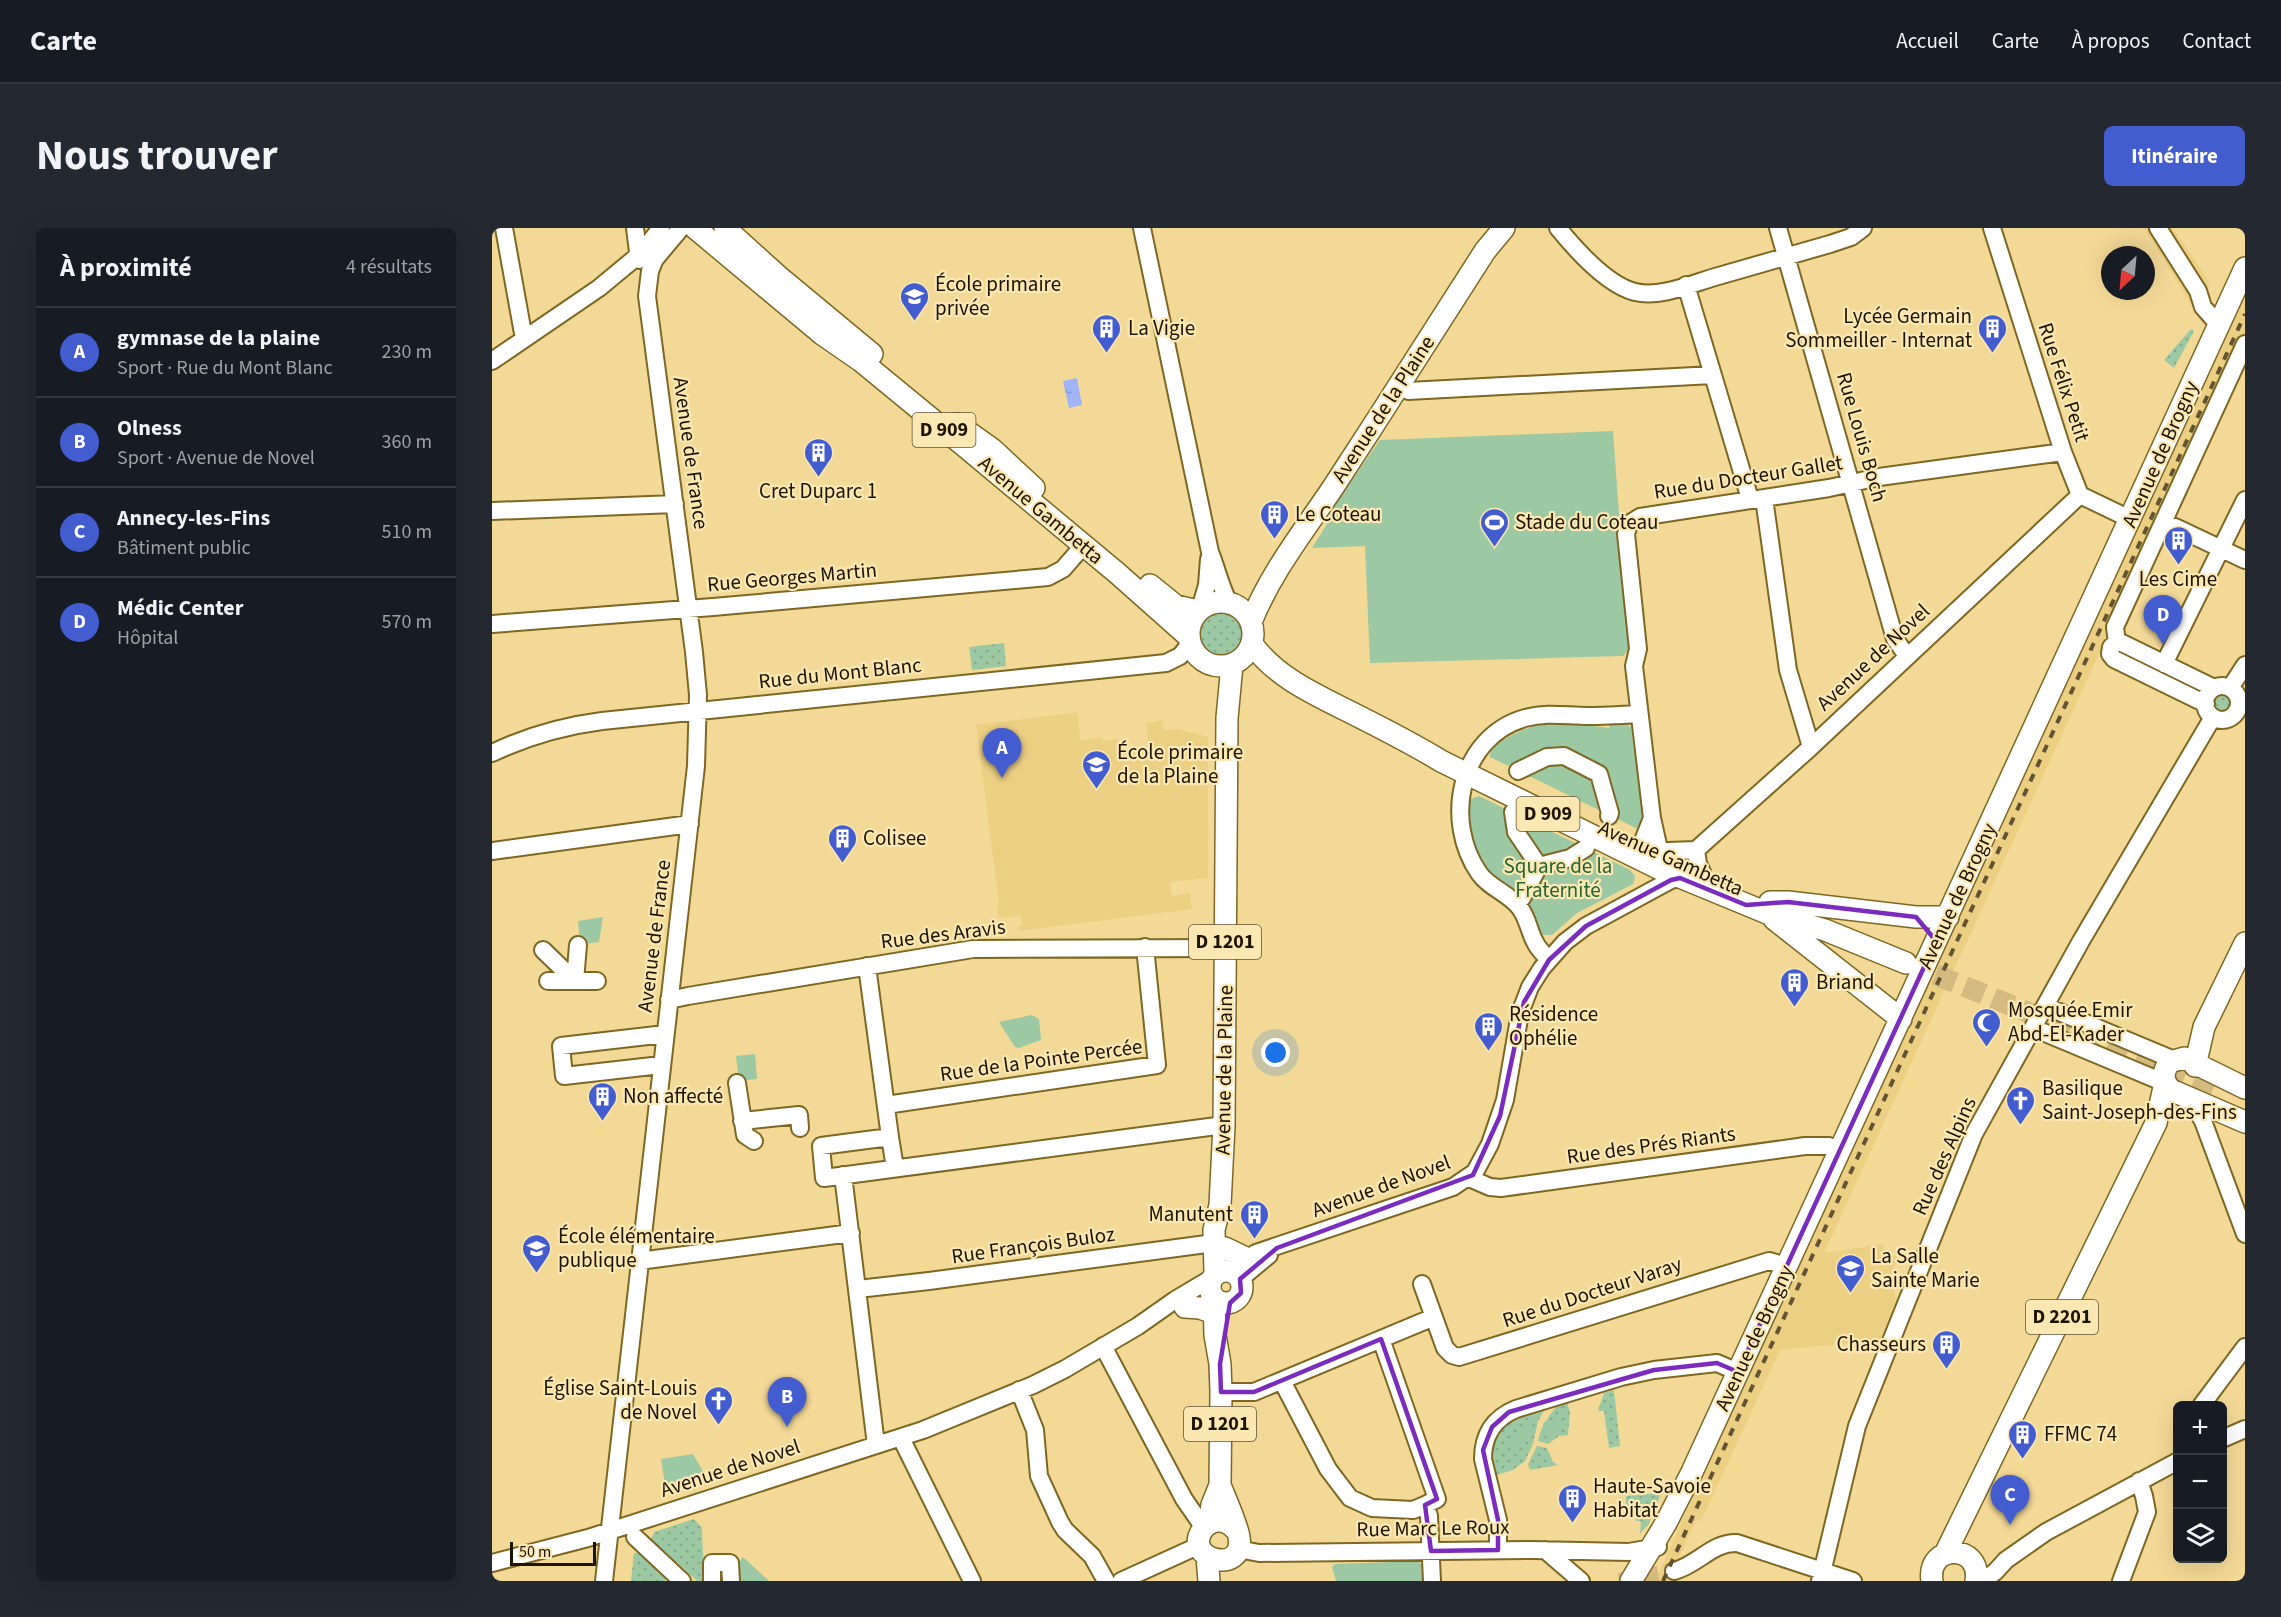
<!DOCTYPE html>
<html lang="fr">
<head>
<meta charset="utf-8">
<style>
  :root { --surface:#171b24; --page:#242831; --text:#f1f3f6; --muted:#9ea1a6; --line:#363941; --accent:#435ccf }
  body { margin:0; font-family:"Source Sans 3",sans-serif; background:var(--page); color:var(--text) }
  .controls { position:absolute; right:18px; bottom:18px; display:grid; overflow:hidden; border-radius:9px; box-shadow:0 6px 24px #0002 }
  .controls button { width:54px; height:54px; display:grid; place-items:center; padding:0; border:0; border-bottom:2px solid var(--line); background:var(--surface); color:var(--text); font:30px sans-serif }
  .compass { position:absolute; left:1609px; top:18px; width:54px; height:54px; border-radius:50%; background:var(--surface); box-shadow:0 6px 24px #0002; rotate:206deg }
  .scale { position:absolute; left:18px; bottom:15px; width:86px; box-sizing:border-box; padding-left:6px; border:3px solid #1d1400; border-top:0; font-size:16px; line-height:21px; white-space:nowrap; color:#1d1400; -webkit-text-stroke:4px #fbe7b2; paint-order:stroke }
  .you { position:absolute; left:784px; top:825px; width:21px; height:21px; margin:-15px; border:4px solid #fff; border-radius:50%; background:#1a73e8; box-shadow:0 0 0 9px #1a73e833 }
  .badge { display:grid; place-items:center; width:39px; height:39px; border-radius:50%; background:var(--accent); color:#fff; font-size:20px; font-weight:700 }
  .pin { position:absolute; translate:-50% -50px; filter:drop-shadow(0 2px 3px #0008) }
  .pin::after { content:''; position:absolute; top:32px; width:21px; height:18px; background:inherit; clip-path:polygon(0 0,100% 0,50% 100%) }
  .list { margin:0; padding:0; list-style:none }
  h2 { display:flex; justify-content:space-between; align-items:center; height:78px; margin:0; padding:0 24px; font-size:26px }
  h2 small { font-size:20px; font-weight:400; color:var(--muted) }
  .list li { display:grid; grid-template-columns:39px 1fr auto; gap:18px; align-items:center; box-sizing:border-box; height:90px; padding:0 24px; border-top:2px solid var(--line) }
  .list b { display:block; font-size:22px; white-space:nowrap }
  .list p { margin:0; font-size:20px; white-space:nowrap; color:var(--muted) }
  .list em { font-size:20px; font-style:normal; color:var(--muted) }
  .icon { flex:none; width:33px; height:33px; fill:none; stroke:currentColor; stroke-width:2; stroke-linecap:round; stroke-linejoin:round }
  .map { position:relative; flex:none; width:1753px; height:1353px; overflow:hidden; border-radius:9px }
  header { display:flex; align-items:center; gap:36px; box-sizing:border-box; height:84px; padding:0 30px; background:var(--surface); border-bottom:2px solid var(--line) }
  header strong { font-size:28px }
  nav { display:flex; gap:33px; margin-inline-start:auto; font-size:21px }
  .intro { display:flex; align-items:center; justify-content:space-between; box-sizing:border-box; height:144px; padding:0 36px }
  h1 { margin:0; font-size:42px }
  .button { padding:15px 27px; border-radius:9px; background:var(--accent); color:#fff; font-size:21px; font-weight:700 }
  main { display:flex; gap:36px; padding:0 36px }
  aside { flex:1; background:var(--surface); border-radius:9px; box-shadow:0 6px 24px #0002 }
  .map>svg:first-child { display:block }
  .built { fill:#ebcf83 }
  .grass { fill:url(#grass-dots) }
  .green { fill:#9cc8a4 }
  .water { fill:url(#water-ripples) }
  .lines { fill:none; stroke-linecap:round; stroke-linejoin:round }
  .minor-tunnel { stroke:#d3bb80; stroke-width:16; stroke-dasharray:16 8; stroke-linecap:butt }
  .major-tunnel { stroke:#d3bb80; stroke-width:21; stroke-dasharray:21 10; stroke-linecap:butt }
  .minor-casing { stroke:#7e6722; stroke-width:20 }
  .major-casing { stroke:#7e6722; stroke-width:24 }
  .minor { stroke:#fff; stroke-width:16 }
  .major { stroke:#fff; stroke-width:21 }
  .rail { stroke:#635431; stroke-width:4; stroke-dasharray:8 8; stroke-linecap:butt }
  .marked { fill:none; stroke:#7b2cbf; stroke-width:4.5; stroke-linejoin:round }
  .labels { text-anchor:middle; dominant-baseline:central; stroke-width:4.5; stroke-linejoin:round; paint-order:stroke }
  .shield { fill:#fbe7b2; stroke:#605335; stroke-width:1.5 }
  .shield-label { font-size:20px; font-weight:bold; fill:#1d1400 }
  .poi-label { font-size:21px; fill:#1d1400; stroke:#fbe7b2; text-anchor:start }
  .street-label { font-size:21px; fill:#1d1400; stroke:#fbe7b2 }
  .park-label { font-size:21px; fill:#226636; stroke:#fbe7b2 }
</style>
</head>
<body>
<header>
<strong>Carte</strong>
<nav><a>Accueil</a><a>Carte</a><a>À propos</a><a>Contact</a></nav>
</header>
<div class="intro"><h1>Nous trouver</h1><a class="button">Itinéraire</a></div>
<main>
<aside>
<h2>À proximité<small>4 résultats</small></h2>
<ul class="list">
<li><span class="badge">A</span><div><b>gymnase de la plaine</b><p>Sport · Rue du Mont Blanc</p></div><em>230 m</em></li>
<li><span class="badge">B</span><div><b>Olness</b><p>Sport · Avenue de Novel</p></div><em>360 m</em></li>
<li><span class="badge">C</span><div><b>Annecy-les-Fins</b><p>Bâtiment public</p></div><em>510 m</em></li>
<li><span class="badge">D</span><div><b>Médic Center</b><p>Hôpital</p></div><em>570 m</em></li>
</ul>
</aside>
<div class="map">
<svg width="1753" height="1353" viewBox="0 0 1753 1353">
  <defs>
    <pattern id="grass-dots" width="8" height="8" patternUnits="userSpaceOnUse" patternTransform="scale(1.5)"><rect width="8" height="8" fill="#9cc8a4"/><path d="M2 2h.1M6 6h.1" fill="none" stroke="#86ab8b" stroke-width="1.8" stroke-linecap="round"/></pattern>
    <pattern id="water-ripples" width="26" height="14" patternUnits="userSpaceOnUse" patternTransform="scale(1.5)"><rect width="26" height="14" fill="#9fb5f8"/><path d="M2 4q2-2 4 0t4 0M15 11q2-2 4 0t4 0" fill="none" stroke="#889bd3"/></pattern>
  </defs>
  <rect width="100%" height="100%" fill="#f3d996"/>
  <path class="built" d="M1652,0h29l37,55 -16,26z
    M1753,69v39l-421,917 59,-9 3,13 13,-1 -9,18 6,26 -16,40 -100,10 -79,171 -5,-1 -28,61h-13l284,-623z
    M586,484l2,28 22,-3 1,4 15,-2 2,16 29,-5 -3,-27 16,-3 2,10 14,-1 30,8v141l-38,4 2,14 18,-3 2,16 -173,22 -1,-4 5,-1 -2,-10 -22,2 -2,-13 2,-1 -23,-179z"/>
  <path class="grass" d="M1699,101l3,2 -20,37 -10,-8z
    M704 406a25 25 0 1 1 50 0a25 25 0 1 1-50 0Z
    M512,415l2,23 -34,4 -3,-23z
    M1720 475a11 11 0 1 1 22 0a11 11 0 1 1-22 0Z
    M1122,1162l6,56 -11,2 -5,-37h-6l6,-18z
    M1075,1174l3,11 -2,22 -9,1 -11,8 -10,-3c3,-15 11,-25 20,-37z
    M1052,1178l1,3 -7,12 -5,23 -8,17 -12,9 -19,6c-10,-48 10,-56 50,-70z
    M1045,1218l10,2 6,14 5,3 -28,5 -2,-6z
    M1169,1265l-12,31 -9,9 1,-12h-5l1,-8 -11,-1v-16z
    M202,1291l8,9 2,53h-7l-20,-19 -3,3 -24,-23 4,-10z
    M142,1325l10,1 21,21v6h-34z"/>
  <path class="green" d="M1121,203l6,83 15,129 -11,13 -253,7 -5,-117 -53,2 18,-29v-7l50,-72z
    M1068,494l49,6 1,-3 15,-1 6,3 13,99 -2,5 -152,-74 1,-8c22,-17 41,-25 69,-27z
    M987,568l151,74 5,6 -2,8 -56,29 -25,22h-9l-15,-30 -21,-20 -14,-8 -11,-16 -9,-18 -4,-14 -1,-29z
    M111,689l-4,25 -15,2 -4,-2 -2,-21z
    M540,787l7,4 2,21 -22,8 -4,-1 -16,-25z
    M263,826l2,25 -18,2 -3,-25z
    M1064,1191l4,1c-1,10 -4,14 -13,17l-6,-2 3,-13z
    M1035,1193l6,4 -18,30 -6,-4z
    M201,1226l11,19 -39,12 -4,-26z
    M251,1329l26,24h-34l-1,-13z
    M926,1333l4,4v16h-86l-4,-14 3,-3z"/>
  <path class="water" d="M585,150l5,27 -13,3 -6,-27z"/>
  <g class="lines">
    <path class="minor-tunnel" d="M1127,1353l55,-10"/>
    <path class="major-tunnel" d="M1415,735l307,125"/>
    <defs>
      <path id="minor" d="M12,0l20,111
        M143,0l4,32
        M650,0l68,324c7,17 10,34 19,51
        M1066,0c18,22 49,57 77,64 25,6 56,-8 80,-15 38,-11 77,-22 115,-33l21,-7 12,-9
        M1286,0l117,411 12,17
        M1500,0l71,224 17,43 50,24
        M1666,0l40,63 5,16 16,18
        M1194,57l64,214
        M0,133l107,-73 41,-34 21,-26
        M906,157l10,6 305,-16
        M1571,224l-184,25 -50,11 -189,29 -11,7 -3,10 12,115 -4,17 18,152 8,36 8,-3 28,-1 115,-103 269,-252
        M1272,270l24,172 23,77
        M0,283l183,-7
        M1683,299l70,33
        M708,381l7,-24 2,-26
        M0,396l221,-17 335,-30 15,-8 20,-23
        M1625,415l-2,-16 130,-283
        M1672,436l81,-164
        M1713 475a17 17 0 1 1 34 0a17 17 0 1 1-34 0Z
        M1738,460l15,-23
        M1714,476l-92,-45 -4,-5 1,-7 5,-4h6l92,45
        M0,525c36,-17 71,-27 110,-32l564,-58 14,-7 10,-12
        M1026,543l29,-14 17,-1 35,18 11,39 -1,3
        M1021,584l3,20 23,34
        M1149,618l11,-28
        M1204,622l2,14 4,8
        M0,623l198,-27
        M1030,670l17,-32 31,-8 16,-10
        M51,722l32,31 3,-36
        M1057,732c-5,-6 -11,-11 -14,-18 -6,-11 -7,-23 -15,-34 -11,-15 -31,-20 -41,-35 -36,-52 -20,-136 46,-155 22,-6 41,-2 63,-2 17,0 34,-1 51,-2
        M375,738l23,171
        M56,753h49
        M177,772l19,-4 285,-47 252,-1
        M1553,778l129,54
        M1540,804h11l122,51
        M169,837l-97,11 -3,-30 104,-12
        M245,855l8,52 9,6
        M1706,873l-3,6 8,14 42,113
        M394,877l271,-40 -12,-118
        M250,893l57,-6 1,13
        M403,940l-5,-31 -69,9 3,32 400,-53
        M351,947l33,270
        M977,950l21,9 11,1 304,-42h24l11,5
        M147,1033l212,-28
        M737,1043l27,-18 197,-66 22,-15 15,-28 15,-44 15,-87 10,-26 12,-19 23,-26 21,-16 85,-46 9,-2
        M748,1051l29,-24
        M930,1056l23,64 7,7 7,2 310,-96 18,5
        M366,1061l71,-8 285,-38
        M889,1111l56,160 -12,6 4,11 3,65
        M611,1118l81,153 20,29
        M790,1153l46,88 22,29 22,10 41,2 12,-5
        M527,1162l16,40 4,46 21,46 5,8 27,26 14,25
        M729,1164h33l180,-75
        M1709,1178l44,-59
        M409,1210l71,143
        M1730,1211l23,-10
        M143,1309l47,44
        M746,1321l21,4 273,-3 97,2 29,-5
        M1006,1322v-30l-15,-61c0,-24 11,-41 33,-50l105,-32 33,-7 63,-7 21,9
        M1053,1322l36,31
        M0,1335l96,-25 335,-108 110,-45 32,-16 73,-43 37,-26 37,-22
        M1182,1343c24,-6 38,-29 63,-28l116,38
        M112,1353l92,-815 2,-71 -4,-43 -47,-356 3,-25 5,-12 26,-31
        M220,1353v-18h18l1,18
        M629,1353l79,-36
        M1328,1353l37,-155 117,-292 107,-193 132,-224
        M1490,1353l13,-9 11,-12 40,-28 132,-71
        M1629,1353l26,-69 -3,-16 -5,-15"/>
      <path id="major" d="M203,0l127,106 39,27 107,88 149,124 71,63
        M233,0l53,48 94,78
        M465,196l35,25 42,39
        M658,357l26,21 22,5
        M697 406a32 32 0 1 1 64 0a32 32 0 1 1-64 0Z
        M759,394c20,-50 53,-91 83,-136 51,-78 101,-157 151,-235l19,-23
        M760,416c23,32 60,49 94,66 32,16 64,32 95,51l217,107 109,45 58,17 81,33
        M1278,674h18l128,15h32
        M1282,691l127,100
        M1703,838l9,-39 41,-84
        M1753,860l-61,-30 -14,4c-8,9 -8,19 1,28l74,32
        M733,1020l23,11
        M718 1059a16 16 0 1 1 32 0a16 16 0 1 1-32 0Z
        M723,1046l-1,-44 6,-25 4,-80 3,-407 5,-53
        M693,1079l15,1 14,5
        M728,1257c5,13 17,39 19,52 7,39 -58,23 -36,-8 9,-11 23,-10 32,0
        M717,1296l3,-19 8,-20 1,-93 -1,-28 -5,-29 -1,-36
        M1453,1326l211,-431 9,-40
        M715,1329l2,24
        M1139,1353l35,-58 26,-51 553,-1204
        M1440,1353c-6,-38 50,-38 44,0"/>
    </defs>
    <use href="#minor" class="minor-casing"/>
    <use href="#major" class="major-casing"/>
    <use href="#minor" class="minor"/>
    <use href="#major" class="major"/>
    <path class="rail" d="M1171,1353l582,-1267"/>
  </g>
  <path class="marked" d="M1188,650l66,27 42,-3 128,15 20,24 -198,431 -21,-9 -63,7 -145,42 -17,15 -9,23 15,70v30l-67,1 -6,-46 12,-6 -56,-160 -127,53h-33l-1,-28 10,-61 11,-10 -1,-14 37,-31 196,-73 27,-59 24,-114 25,-42 37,-34 85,-46z"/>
  <defs>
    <symbol id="school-pin" viewBox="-11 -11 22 30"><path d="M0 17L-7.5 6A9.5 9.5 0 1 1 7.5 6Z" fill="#435ccf" stroke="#fbe7b2"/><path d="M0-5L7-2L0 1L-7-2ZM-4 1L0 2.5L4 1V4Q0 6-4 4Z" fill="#fff"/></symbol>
    <symbol id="building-pin" viewBox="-11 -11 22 30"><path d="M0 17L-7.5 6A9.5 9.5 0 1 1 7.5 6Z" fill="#435ccf" stroke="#fbe7b2"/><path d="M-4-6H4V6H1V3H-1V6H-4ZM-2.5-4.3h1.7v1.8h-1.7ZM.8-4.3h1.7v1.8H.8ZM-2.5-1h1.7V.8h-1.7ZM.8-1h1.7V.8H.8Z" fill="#fff"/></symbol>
    <symbol id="stadium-pin" viewBox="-11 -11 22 30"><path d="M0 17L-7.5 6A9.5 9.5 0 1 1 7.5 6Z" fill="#435ccf" stroke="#fbe7b2"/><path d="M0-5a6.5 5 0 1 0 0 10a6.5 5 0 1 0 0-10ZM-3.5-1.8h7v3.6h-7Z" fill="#fff"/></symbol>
    <symbol id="mosque-pin" viewBox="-11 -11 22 30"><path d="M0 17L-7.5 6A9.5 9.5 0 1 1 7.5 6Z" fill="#435ccf" stroke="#fbe7b2"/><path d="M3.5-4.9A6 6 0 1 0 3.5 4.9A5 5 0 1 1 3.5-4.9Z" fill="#fff"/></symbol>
    <symbol id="church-pin" viewBox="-11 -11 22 30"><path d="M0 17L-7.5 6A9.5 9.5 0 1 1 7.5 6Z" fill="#435ccf" stroke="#fbe7b2"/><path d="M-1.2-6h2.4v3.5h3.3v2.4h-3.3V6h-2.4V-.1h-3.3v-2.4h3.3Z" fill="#fff"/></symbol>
  </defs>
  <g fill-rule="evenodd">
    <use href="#school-pin" x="406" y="52" width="33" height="45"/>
    <use href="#building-pin" x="598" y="84" width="33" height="45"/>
    <use href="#building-pin" x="1484" y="84" width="33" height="45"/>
    <use href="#building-pin" x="310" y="208" width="33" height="45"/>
    <use href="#building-pin" x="766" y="270" width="33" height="45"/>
    <use href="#stadium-pin" x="986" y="278" width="33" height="45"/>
    <use href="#building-pin" x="1670" y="296" width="33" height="45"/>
    <use href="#school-pin" x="588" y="520" width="33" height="45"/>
    <use href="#building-pin" x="334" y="594" width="33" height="45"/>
    <use href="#building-pin" x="1286" y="738" width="33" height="45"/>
    <use href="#mosque-pin" x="1478" y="778" width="33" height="45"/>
    <use href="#building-pin" x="980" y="782" width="33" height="45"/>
    <use href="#building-pin" x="94" y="852" width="33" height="45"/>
    <use href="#church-pin" x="1512" y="856" width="33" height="45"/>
    <use href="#building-pin" x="746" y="970" width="33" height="45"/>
    <use href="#school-pin" x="28" y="1004" width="33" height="45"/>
    <use href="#school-pin" x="1342" y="1024" width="33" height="45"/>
    <use href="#building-pin" x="1438" y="1100" width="33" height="45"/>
    <use href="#church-pin" x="210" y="1156" width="33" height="45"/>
    <use href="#building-pin" x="1514" y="1190" width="33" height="45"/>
    <use href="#building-pin" x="1064" y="1254" width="33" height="45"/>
  </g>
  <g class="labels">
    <g class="shield">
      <rect x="420.5" y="185" width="63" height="34" rx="4.5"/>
      <rect x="1024.5" y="569" width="63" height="34" rx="4.5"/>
      <rect x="697" y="697" width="72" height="34" rx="4.5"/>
      <rect x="1534" y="1072" width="72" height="34" rx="4.5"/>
      <rect x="692" y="1179" width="72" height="34" rx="4.5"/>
    </g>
    <g class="shield-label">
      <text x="452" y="202">D 909</text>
      <text x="1056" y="586">D 909</text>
      <text x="733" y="714">D 1201</text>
      <text x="1570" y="1089">D 2201</text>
      <text x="728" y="1196">D 1201</text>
    </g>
    <g class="poi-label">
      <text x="443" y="56">École primaire<tspan x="443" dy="24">privée</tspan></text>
      <text x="1480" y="88" text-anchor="end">Lycée Germain<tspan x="1480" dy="24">Sommeiller - Internat</tspan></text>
      <text x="636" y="100">La Vigie</text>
      <text x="326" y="263" text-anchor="middle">Cret Duparc 1</text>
      <text x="803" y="286">Le Coteau</text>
      <text x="1023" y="294">Stade du Coteau</text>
      <text x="1686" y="351" text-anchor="middle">Les Cime</text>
      <text x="625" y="524">École primaire<tspan x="625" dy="24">de la Plaine</tspan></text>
      <text x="371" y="610">Colisee</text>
      <text x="1324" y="754">Briand</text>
      <text x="1516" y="782">Mosquée Emir<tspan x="1516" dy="24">Abd-El-Kader</tspan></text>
      <text x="1017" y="786">Résidence<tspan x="1017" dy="24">Ophélie</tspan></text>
      <text x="1550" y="860">Basilique<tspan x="1550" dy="24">Saint-Joseph-des-Fins</tspan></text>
      <text x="131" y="868">Non affecté</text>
      <text x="741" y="986" text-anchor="end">Manutent</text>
      <text x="66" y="1008">École élémentaire<tspan x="66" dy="24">publique</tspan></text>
      <text x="1379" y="1028">La Salle<tspan x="1379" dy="24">Sainte Marie</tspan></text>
      <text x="1434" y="1116" text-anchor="end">Chasseurs</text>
      <text x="205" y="1160" text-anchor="end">Église Saint-Louis<tspan x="205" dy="24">de Novel</tspan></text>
      <text x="1552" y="1206">FFMC 74</text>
      <text x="1101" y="1258">Haute-Savoie<tspan x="1101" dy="24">Habitat</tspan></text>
    </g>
    <g class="street-label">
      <text transform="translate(1572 154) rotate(72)">Rue Félix Petit</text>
      <text transform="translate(891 181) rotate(-57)">Avenue de la Plaine</text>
      <text transform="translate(1370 209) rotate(74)">Rue Louis Boch</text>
      <text transform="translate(199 225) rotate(82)">Avenue de France</text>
      <text transform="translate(1668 226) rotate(-66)">Avenue de Brogny</text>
      <text transform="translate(1256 249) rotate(-9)">Rue du Docteur Gallet</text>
      <text transform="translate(549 282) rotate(40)">Avenue Gambetta</text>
      <text transform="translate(300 349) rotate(-5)">Rue Georges Martin</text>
      <text transform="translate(1381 429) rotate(-43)">Avenue de Novel</text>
      <text transform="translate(348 445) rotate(-6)">Rue du Mont Blanc</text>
      <text transform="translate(1179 630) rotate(24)">Avenue Gambetta</text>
      <text transform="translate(1465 668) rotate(-65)">Avenue de Brogny</text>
      <text transform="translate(451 706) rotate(-7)">Rue des Aravis</text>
      <text transform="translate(162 708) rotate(-83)">Avenue de France</text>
      <text transform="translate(549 832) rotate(-8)">Rue de la Pointe Percée</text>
      <text transform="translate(732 842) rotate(-89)">Avenue de la Plaine</text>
      <text transform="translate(1159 917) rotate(-8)">Rue des Prés Riants</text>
      <text transform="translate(1452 928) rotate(-66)">Rue des Alpins</text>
      <text transform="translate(889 958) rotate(-20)">Avenue de Novel</text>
      <text transform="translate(541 1017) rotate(-8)">Rue François Buloz</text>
      <text transform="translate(1100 1064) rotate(-18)">Rue du Docteur Varay</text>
      <text transform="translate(1262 1110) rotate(-65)">Avenue de Brogny</text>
      <text transform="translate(238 1240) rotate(-18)">Avenue de Novel</text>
      <text transform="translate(941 1300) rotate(-1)">Rue Marc Le Roux</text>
    </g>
    <g class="park-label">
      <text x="1066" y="638">Square de la<tspan x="1066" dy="24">Fraternité</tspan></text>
    </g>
  </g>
</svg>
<div class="controls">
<button>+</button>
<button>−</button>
<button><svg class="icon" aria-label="layers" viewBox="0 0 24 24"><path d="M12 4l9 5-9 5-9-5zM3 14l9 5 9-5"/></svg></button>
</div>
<svg class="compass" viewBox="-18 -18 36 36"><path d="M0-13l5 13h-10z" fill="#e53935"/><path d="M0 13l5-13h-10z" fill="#9ea1a6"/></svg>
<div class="scale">50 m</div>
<div class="you"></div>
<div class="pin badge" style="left:510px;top:550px">A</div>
<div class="pin badge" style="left:295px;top:1199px">B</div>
<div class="pin badge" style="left:1518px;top:1297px">C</div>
<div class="pin badge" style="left:1671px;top:417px">D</div>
</div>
</main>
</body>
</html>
